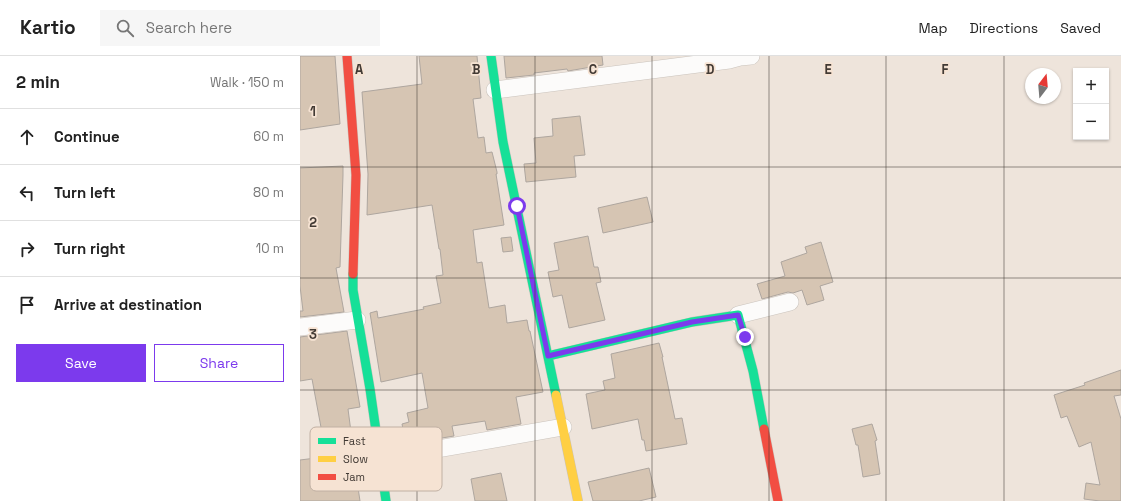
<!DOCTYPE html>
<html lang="en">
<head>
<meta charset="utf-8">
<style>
  :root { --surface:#fff; --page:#f6f6f6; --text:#222; --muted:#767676; --line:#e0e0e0; --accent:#7c3aed }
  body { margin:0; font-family:"Space Grotesk",sans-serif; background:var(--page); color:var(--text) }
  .controls { position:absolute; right:12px; top:12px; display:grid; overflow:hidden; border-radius:0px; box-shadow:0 1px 3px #0004 }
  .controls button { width:36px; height:36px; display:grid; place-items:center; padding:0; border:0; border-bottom:1px solid var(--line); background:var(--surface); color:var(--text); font:20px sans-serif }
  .compass { position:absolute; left:725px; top:12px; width:36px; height:36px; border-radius:50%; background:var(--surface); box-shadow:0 1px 3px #0004; rotate:16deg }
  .stop { position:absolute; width:12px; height:12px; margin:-9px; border:3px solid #7c3aed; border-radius:50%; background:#fff }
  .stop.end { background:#7c3aed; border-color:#fff; box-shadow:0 1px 4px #0008 }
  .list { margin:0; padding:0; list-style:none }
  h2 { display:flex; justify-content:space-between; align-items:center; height:52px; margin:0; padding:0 16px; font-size:17px }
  h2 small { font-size:13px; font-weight:400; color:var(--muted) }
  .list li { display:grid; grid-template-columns:26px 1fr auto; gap:12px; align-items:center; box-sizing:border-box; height:56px; padding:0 16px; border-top:1px solid var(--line) }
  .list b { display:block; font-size:15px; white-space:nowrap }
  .list em { font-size:13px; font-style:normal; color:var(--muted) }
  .actions { display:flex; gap:8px; padding:12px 16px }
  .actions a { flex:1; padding:9px 0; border:1px solid var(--accent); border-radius:0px; text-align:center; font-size:14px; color:var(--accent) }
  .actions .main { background:var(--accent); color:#fff }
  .icon { flex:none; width:22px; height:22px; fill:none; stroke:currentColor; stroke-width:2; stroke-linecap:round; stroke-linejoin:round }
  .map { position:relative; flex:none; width:821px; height:445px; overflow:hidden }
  header { display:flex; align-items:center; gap:24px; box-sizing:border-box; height:56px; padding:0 20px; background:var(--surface); border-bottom:1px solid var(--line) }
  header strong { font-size:19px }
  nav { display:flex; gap:22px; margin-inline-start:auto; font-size:14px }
  .search { width:280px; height:36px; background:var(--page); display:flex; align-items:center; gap:10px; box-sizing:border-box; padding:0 14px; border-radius:0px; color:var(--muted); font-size:15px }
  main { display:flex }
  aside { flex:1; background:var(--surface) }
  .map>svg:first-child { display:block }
  .building { fill:#d6c5b3; stroke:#aea69f }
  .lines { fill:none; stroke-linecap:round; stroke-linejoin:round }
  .street-casing { stroke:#cac3bc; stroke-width:18 }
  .fast-casing { stroke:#cac3bc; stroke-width:10 }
  .slow-casing { stroke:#cac3bc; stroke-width:10 }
  .jam-casing { stroke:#cac3bc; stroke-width:10 }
  .street { stroke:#fcfbfa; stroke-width:17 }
  .fast { stroke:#16e098; stroke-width:9 }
  .slow { stroke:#ffcf43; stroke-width:9 }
  .jam { stroke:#f24e42; stroke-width:9 }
  .route { stroke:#7c3aed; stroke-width:5 }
  .grid { fill:none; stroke:#423a34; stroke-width:1; stroke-opacity:0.55 }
  .key { fill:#f6e3d3; stroke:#c0b0a3; stroke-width:1 }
  .key-label { font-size:11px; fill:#423a34 }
  .grid-label { font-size:13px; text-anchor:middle; font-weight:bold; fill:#423a34; stroke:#f6e3d3; stroke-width:3.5; stroke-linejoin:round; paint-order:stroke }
</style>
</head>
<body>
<header>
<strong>Kartio</strong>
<div class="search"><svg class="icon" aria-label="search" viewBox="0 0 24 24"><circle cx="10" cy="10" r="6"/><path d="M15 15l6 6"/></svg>Search here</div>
<nav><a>Map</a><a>Directions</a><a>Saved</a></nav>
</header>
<main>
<aside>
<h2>2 min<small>Walk · 150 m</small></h2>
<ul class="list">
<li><svg class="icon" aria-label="ahead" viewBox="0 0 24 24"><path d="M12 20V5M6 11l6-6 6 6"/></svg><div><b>Continue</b></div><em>60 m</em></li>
<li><svg class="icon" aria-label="left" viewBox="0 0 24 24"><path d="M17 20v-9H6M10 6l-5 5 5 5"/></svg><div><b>Turn left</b></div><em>80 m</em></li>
<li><svg class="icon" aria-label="right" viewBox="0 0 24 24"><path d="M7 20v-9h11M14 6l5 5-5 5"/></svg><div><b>Turn right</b></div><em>10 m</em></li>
<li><svg class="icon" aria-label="arrive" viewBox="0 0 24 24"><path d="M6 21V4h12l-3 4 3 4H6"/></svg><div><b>Arrive at destination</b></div></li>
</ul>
<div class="actions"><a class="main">Save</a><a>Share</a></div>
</aside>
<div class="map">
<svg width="821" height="445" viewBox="0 0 821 445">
  <rect width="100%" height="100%" fill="#eee4db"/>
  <path class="building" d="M0,0h35l5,68 -40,6z
    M119,0h58l4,42 -8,1 5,39 6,-1 2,16 6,-1 5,20v2h-1l8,51 -31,5 4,33 5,-1 7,46 16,-3 2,18 20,-3 2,11h1l13,61 -27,5 5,27 -34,6 -2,-9 -33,5 2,10 -48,8 -4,-20 7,-2 -2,-9 21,-5 -6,-35 -41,9 -11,-69 7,-2 1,7 46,-9 -1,-2 18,-4 -5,-27 7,-1 -3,-26h-1l-7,-44 -65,10 1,-41 -6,-82 60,-8z
    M204,0h98l1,9 -35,6 -1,-2 -33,4v2l-28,3z
    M280,60l5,39 -11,1 2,21 -50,5 -2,-18 12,-1 -2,-25 19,-2 -1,-17z
    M43,110v9l-3,92 -4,1 8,44 -44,5v-6h3l-3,-25v-118z
    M347,141l6,25 -50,11 -5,-25z
    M288,180l6,31h4l3,15 -5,1 9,37 -36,8 -7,-33 -9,2 -5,-25 11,-2 -5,-27z
    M211,181l2,14 -10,1 -2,-14z
    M521,186l12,40 -13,4 4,14 -17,5 -5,-15 -9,3 -5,-1 -26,7 -5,-15 28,-8 -4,-14 26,-9 -2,-6z
    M47,275l13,76 -12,2 6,46 10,-2 2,11h2l2,15 -13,2 3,20h-60v-41l16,-2 -3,-19 10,-1 -11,-59 -12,2v-44z
    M359,287l4,14h-1l13,62 7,-1 5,26 -41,7 -2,-11h-2l-4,-21 -46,10 -6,-35 19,-4 -2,-9 12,-3 -4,-24z
    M821,314v25l-7,1 7,23v82h-21l-16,-2 2,-16 14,2 -9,-43 -12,5 -12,-31 -6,2 -7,-23 31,-10 -1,-2z
    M572,368l5,16 -2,1 5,33 -17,3 -5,-32h-2l-4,-16z
    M349,412l7,29 -17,4h-46l-5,-19z
    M201,417l6,28h-32l-4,-22z"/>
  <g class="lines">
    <defs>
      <path id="street" d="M195,34l234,-30 11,-3 11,-1
        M438,259l52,-13
        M0,271l57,-7
        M80,403l183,-32"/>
      <path id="fast" d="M191,0l12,86 53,253
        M53,218v16l17,99 16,112
        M248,300l144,-34 46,-7 15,56 11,58"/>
      <path id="slow" d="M256,339l22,106"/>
      <path id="jam" d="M47,0l9,119 -3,99
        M464,373l14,72"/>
    </defs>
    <use href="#street" class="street-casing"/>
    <use href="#fast" class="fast-casing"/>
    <use href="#slow" class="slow-casing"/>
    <use href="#jam" class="jam-casing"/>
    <use href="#street" class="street"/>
    <use href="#fast" class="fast"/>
    <use href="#slow" class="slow"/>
    <use href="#jam" class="jam"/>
  </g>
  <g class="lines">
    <path class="route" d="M217,150l31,150 144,-34 46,-7 7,22"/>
  </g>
  <path class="grid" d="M117,0v445M235,0v445M352,0v445M469,0v445M586,0v445M704,0v445M0,111h821M0,222h821M0,334h821"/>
  <rect x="10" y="371" width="132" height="64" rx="6" class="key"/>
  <rect x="18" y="382" width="18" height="6" fill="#16e098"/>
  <rect x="18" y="400" width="18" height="6" fill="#ffcf43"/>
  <rect x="18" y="418" width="18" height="6" fill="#f24e42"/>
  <g class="key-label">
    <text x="43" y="389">Fast</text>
    <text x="43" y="407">Slow</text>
    <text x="43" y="425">Jam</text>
  </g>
  <g class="grid-label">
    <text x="59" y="18">A</text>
    <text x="176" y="18">B</text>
    <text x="293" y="18">C</text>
    <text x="410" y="18">D</text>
    <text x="528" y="18">E</text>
    <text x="645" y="18">F</text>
    <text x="13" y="60">1</text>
    <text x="13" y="171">2</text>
    <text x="13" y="283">3</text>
  </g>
</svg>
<div class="controls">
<button>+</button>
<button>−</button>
</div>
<svg class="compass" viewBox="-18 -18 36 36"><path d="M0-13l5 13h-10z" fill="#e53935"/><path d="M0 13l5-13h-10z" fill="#767676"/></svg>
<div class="stop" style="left:217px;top:150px"></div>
<div class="stop end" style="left:445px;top:281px"></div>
</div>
</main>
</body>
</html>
